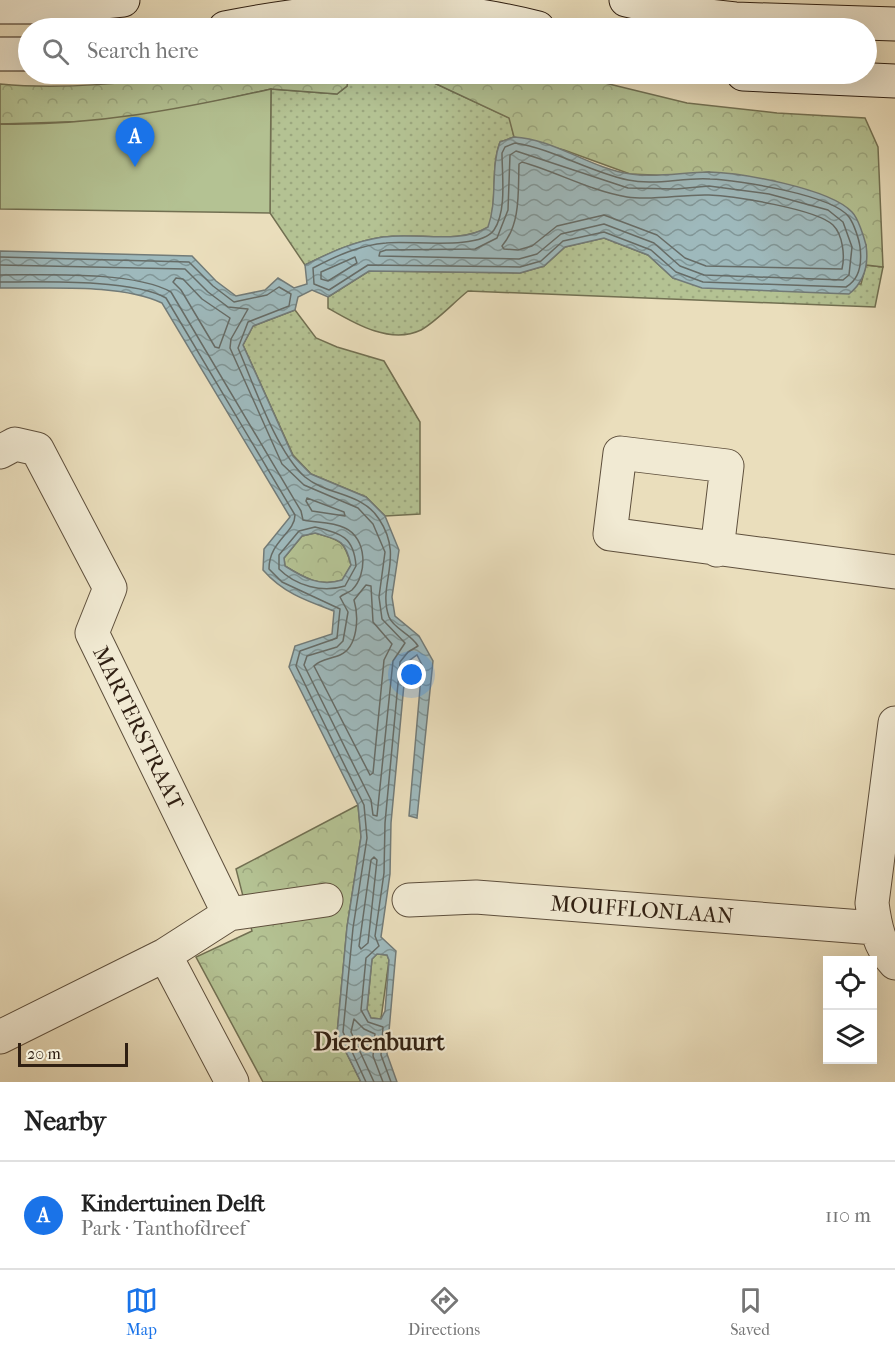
<!DOCTYPE html>
<html lang="en">
<head>
<meta charset="utf-8">
<style>
  :root { --surface:#fff; --page:#f2f2f2; --text:#222; --muted:#767676; --line:#e0e0e0; --accent:#1a73e8 }
  body { margin:0; font-family:"IM FELL French Canon",serif; background:var(--page); color:var(--text) }
  .controls { position:absolute; right:18px; bottom:18px; display:grid; overflow:hidden; border-radius:0px; box-shadow:0 6px 24px #0002 }
  .controls button { width:54px; height:54px; display:grid; place-items:center; padding:0; border:0; border-bottom:2px solid var(--line); background:var(--surface); color:var(--text); font:30px sans-serif }
  .scale { position:absolute; left:18px; bottom:15px; width:110px; box-sizing:border-box; padding-left:6px; border:3px solid #2f1f12; border-top:0; font-size:16px; line-height:21px; white-space:nowrap; color:#2f1f12; -webkit-text-stroke:4px #f1ead3; paint-order:stroke }
  .you { position:absolute; left:412px; top:675px; width:21px; height:21px; margin:-15px; border:4px solid #fff; border-radius:50%; background:#1a73e8; box-shadow:0 0 0 9px #1a73e833 }
  .badge { display:grid; place-items:center; width:39px; height:39px; border-radius:50%; background:var(--accent); color:#fff; font-size:20px; font-weight:700 }
  .pin { position:absolute; translate:-50% -50px; filter:drop-shadow(0 2px 3px #0008) }
  .pin::after { content:''; position:absolute; top:32px; width:21px; height:18px; background:inherit; clip-path:polygon(0 0,100% 0,50% 100%) }
  .list { margin:0; padding:0; list-style:none }
  h2 { display:flex; justify-content:space-between; align-items:center; height:78px; margin:0; padding:0 24px; font-size:26px }
  h2 small { font-size:20px; font-weight:400; color:var(--muted) }
  .list li { display:grid; grid-template-columns:39px 1fr auto; gap:18px; align-items:center; box-sizing:border-box; height:108px; padding:0 24px; border-top:2px solid var(--line) }
  .list b { display:block; font-size:22px; white-space:nowrap }
  .list p { margin:0; font-size:20px; white-space:nowrap; color:var(--muted) }
  .list em { font-size:20px; font-style:normal; color:var(--muted) }
  .icon { flex:none; width:33px; height:33px; fill:none; stroke:currentColor; stroke-width:2; stroke-linecap:round; stroke-linejoin:round }
  .map { position:relative; flex:none; width:895px; height:1082px; overflow:hidden }
  .search { position:absolute; background:var(--surface); box-shadow:0 6px 24px #0002; left:18px; right:18px; top:18px; height:66px; display:flex; align-items:center; gap:15px; box-sizing:border-box; padding:0 21px; border-radius:33px; color:var(--muted); font-size:22px }
  .sheet { height:186px; background:var(--surface) }
  nav { display:flex; justify-content:space-around; align-items:center; box-sizing:border-box; height:84px; border-top:2px solid var(--line); background:var(--surface); font-size:16px; color:var(--muted) }
  nav a { display:grid; justify-items:center; gap:3px }
  nav .on { color:var(--accent) }
  .map>svg:first-child { display:block }
  .grass { fill:url(#grass-dots); stroke:#727052; stroke-width:1.5 }
  .forest { fill:url(#forest-crowns); stroke:#727052; stroke-width:1.5 }
  .garden { fill:#b4c293; stroke:#727052; stroke-width:1.5 }
  .water { fill:url(#water-waves); stroke:#727b78; stroke-width:1.5; fill-rule:evenodd }
  .lines { fill:none; stroke-linecap:round; stroke-linejoin:round }
  .shore { stroke:#666c67; stroke-width:1.5 }
  .street-casing { stroke:#5e4f3c; stroke-width:35 }
  .secondary-casing { stroke:#2f1f12; stroke-width:35 }
  .street { stroke:#f1ead3; stroke-width:33 }
  .secondary { stroke:#f1ead3; stroke-width:33 }
  .labels { text-anchor:middle; dominant-baseline:central; stroke-width:4.5; stroke-linejoin:round; paint-order:stroke }
  .street-label { font-size:22px; fill:#2f1f12; stroke:#f1ead3 }
  .neighbourhood-label { font-size:24px; font-weight:bold; fill:#2f1f12; stroke:#f1ead3 }
</style>
</head>
<body>
<div class="map">
<svg width="895" height="1082" viewBox="0 0 895 1082">
  <defs>
    <pattern id="grass-dots" width="8" height="8" patternUnits="userSpaceOnUse" patternTransform="scale(1.5)"><rect width="8" height="8" fill="#b4c293"/><path d="M2 2h.1M6 6h.1" fill="none" stroke="#9ba67e" stroke-width="1.8" stroke-linecap="round"/></pattern>
    <pattern id="forest-crowns" width="20" height="18" patternUnits="userSpaceOnUse" patternTransform="scale(1.5)"><rect width="20" height="18" fill="#b4c293"/><path d="M2 6a3 3 0 1 1 6 0M12 15a3 3 0 1 1 6 0" fill="none" stroke="#9ba67e"/></pattern>
    <pattern id="water-waves" width="16" height="10" patternUnits="userSpaceOnUse" patternTransform="scale(1.5)"><rect width="16" height="10" fill="#9eb9bc"/><path d="M0 5q4-4 8 0t8 0" fill="none" stroke="#819697"/></pattern>
  </defs>
  <rect width="100%" height="100%" fill="#eadebc"/>
  <filter id="stains"><feTurbulence type="fractalNoise" baseFrequency=".00333" numOctaves="4"/><feColorMatrix values="0 0 0 0 .2 0 0 0 0 .09 0 0 0 0 .02 0 0 0 .5 -.17"/></filter>
  <radialGradient id="worn" r=".72"><stop offset=".6" stop-color="#630" stop-opacity="0"/><stop offset="1" stop-color="#630" stop-opacity=".3"/></radialGradient>
  <path class="grass" d="M349,74h66l95,44 4,19 -14,5c-10,27 -2,57 -11,85 -31,18 -71,5 -106,10 -28,4 -52,15 -78,28l-35,-52 1,-124 66,5 10,-8z
    M604,238l44,17 25,23 188,6 5,-19 17,2 -8,40 -407,-16c-15,12 -31,30 -47,39 -31,15 -67,-7 -93,-22v-11l41,-26 151,2 24,-7 21,-19z
    M295,310l21,28 21,9 47,14 36,61v92l-35,2 -19,-19 -55,-23 -18,-19 -50,-110 10,-19z
    M377,954l10,1 2,5 -8,59 -10,-1 -4,-8 5,-51z"/>
  <path class="forest" d="M194,74h155l-2,12 -10,8 -66,-5 -103,23 -70,9 -98,3v-40c63,6 131,-1 194,-10z
    M415,74h153l119,29 90,10 88,5 13,29 5,120 -17,-2v-20l-157,-73 -33,4 -46,-2 -66,-24 -50,-13 -5,-19z
    M315,533c24,7 29,6 36,32l-8,15c-23,7 -39,-2 -58,-14l-1,-8 18,-22z
    M358,805l3,32 -14,90 -10,107 24,48h-98l-67,-125 56,-26 -16,-62z"/>
  <path class="garden" d="M271,89l-1,124 -270,-4v-85c93,2 181,-15 271,-35z"/>
  <path class="water" d="M514,137c41,2 77,32 117,37 26,4 52,-2 78,-2 33,1 120,16 143,40 6,6 12,25 14,33 3,20 -2,37 -17,49l-147,-6 -29,-10 -25,-23 -44,-17 -39,9 -21,19 -24,7 -151,-2 -41,26 -16,-7 -14,7 -3,13 -42,16 -10,19 50,111 18,18 55,23 19,19 14,34 -7,47 3,19 24,20 14,25 -16,157 -8,-2 13,-151 -5,-10 -11,8 -15,160 -1,51 -9,63 15,14 -9,103 10,28h-36l-24,-48 10,-107 14,-90 -3,-32 -69,-138 6,-21 37,-12 2,-23c-27,-10 -51,-18 -71,-41l1,-21 26,-32 -128,-214c-42,-20 -115,-14 -162,-15v-37l192,5 24,25 20,15 29,-6 13,-12 16,10 13,-4 -2,-19c26,-13 50,-24 78,-28 35,-5 75,8 105,-10 10,-28 2,-58 12,-85zM315,533c24,7 30,6 36,32l-9,15c-22,7 -38,-2 -57,-14l-1,-8 18,-22zM377,954l10,1 2,5 -4,51 -4,8 -10,-1 -4,-9 5,-50z"/>
  <g class="lines">
    <path class="shore" d="M515,143c39,6 74,29 113,37 27,6 55,-3 82,-1 28,1 123,16 139,38 5,7 10,22 11,30 2,16 0,32 -14,40l-143,-5 -27,-10 -25,-22 -47,-18 -41,9 -22,20 -21,6 -152,-2 -39,25 -15,-6 -1,-16c23,-12 47,-23 73,-25 25,-3 93,8 108,-13 13,-19 8,-55 8,-77l3,-6z
      M516,151l112,37 48,1 33,-3 60,8 59,16 15,12 9,25 -3,28 -6,5 -139,-5 -24,-9 -26,-23 -50,-19 -43,10 -24,20 -18,5 -140,-3 1,-4 6,-2 89,-1 22,-11 11,-28 2,-55z
      M522,162c35,10 69,29 105,35 27,4 55,-3 82,-2 25,1 107,14 124,30 10,10 12,31 9,44l-136,-3 -21,-8 -28,-23 -53,-20 -47,11 -25,20 -14,4 -14,-1 -2,-3c19,-22 16,-55 17,-82z
      M0,257l189,5 24,24 21,16 33,-7 12,-8 12,7 -2,12 -41,16 -10,26c16,37 38,103 67,129 23,19 57,15 74,42 26,39 -2,65 10,98 5,12 22,17 29,29l-10,6 -8,10 -15,161 -1,50 -9,63 4,10 -13,12 -5,52 7,12 15,5 -2,28 10,27
      M355,257l2,6 -29,18 -7,-2v-7z
      M0,265l185,4 23,23 20,15 20,2 -17,30 -1,9 52,116 22,21 54,23 15,16 12,28 -6,45 3,22 23,24 -12,18 -16,155 -4,-1 -2,-15 -67,-135 3,-9 30,-9 6,-6 5,-29 -8,-15c3,-3 8,-4 12,-7 16,-16 15,-52 -7,-62 -14,-7 -29,-5 -42,-8l-2,-9 -130,-219c-37,-21 -127,-17 -171,-17
      M176,278l7,1 19,20 28,19 -11,30 -4,-1 -34,-57 -8,-8z
      M0,282c41,0 133,-3 166,16l129,217c0,18 -26,26 -26,54l13,13 58,27 -3,29 -37,13 -4,15 68,139 3,33 -14,90 -10,104 23,50
      M307,498l37,14 1,4 -33,-5 -6,-10z
      M315,527c26,6 39,10 41,39l-11,20c-23,7 -49,0 -66,-17v-14l20,-24z
      M366,585l5,1 2,36 19,22 -8,16 -11,113 -3,2 -56,-109c6,-7 17,-7 26,-11 18,-8 19,-38 14,-55z
      M374,857l3,3 -9,83 -7,6 -2,-3 12,-86z
      M374,1082l-23,-50 3,-13 10,10 11,5 -2,22 10,26"/>
    <defs>
      <path id="street" d="M0,452l15,-8 22,5 73,139 -18,45 137,281
        M717,550l10,-84 -107,-13 -10,81 285,38
        M895,723l-23,180c3,23 7,43 23,60
        M409,900l67,-3 399,31
        M165,955l67,127
        M0,1037l165,-82 64,-41 97,-14"/>
      <path id="secondary" d="M626,0l57,13 52,6 160,5
        M0,7h54l69,-7
        M225,28c111,-22 204,-28 313,0
        M0,54h28
        M743,74l152,7"/>
    </defs>
    <use href="#street" class="street-casing"/>
    <use href="#secondary" class="secondary-casing"/>
    <use href="#street" class="street"/>
    <use href="#secondary" class="secondary"/>
  </g>
  <g class="labels">
    <g class="street-label">
      <text transform="translate(138 728) rotate(64)">MARTERSTRAAT</text>
      <text transform="translate(642 910) rotate(4)">MOUFFLONLAAN</text>
    </g>
    <g class="neighbourhood-label">
      <text x="379" y="1042">Dierenbuurt</text>
    </g>
  </g>
  <rect width="100%" height="100%" filter="url(#stains)"/>
  <rect width="100%" height="100%" fill="url(#worn)"/>
</svg>
<div class="controls">
<button><svg class="icon" aria-label="locate" viewBox="0 0 24 24"><circle cx="12" cy="12" r="6"/><path d="M12 2v4M12 18v4M2 12h4M18 12h4"/></svg></button>
<button><svg class="icon" aria-label="layers" viewBox="0 0 24 24"><path d="M12 4l9 5-9 5-9-5zM3 14l9 5 9-5"/></svg></button>
</div>
<div class="scale">20 m</div>
<div class="you"></div>
<div class="pin badge" style="left:135px;top:167px">A</div>
<div class="search"><svg class="icon" aria-label="search" viewBox="0 0 24 24"><circle cx="10" cy="10" r="6"/><path d="M15 15l6 6"/></svg>Search here</div>
</div>
<section class="sheet">
<h2>Nearby<small></small></h2>
<ul class="list">
<li><span class="badge">A</span><div><b>Kindertuinen Delft</b><p>Park · Tanthofdreef</p></div><em>110 m</em></li>
</ul>
</section>
<nav>
<a class="on"><svg class="icon" aria-label="map" viewBox="0 0 24 24"><path d="M3 6l6-2 6 2 6-2v14l-6 2-6-2-6 2zM9 4v14M15 6v14"/></svg>Map</a>
<a><svg class="icon" aria-label="directions" viewBox="0 0 24 24"><path d="M12 3l9 9-9 9-9-9zM9 14v-3h6M13 9l2 2-2 2"/></svg>Directions</a>
<a><svg class="icon" aria-label="saved" viewBox="0 0 24 24"><path d="M7 4h10v16l-5-4-5 4z"/></svg>Saved</a>
</nav>
</body>
</html>
